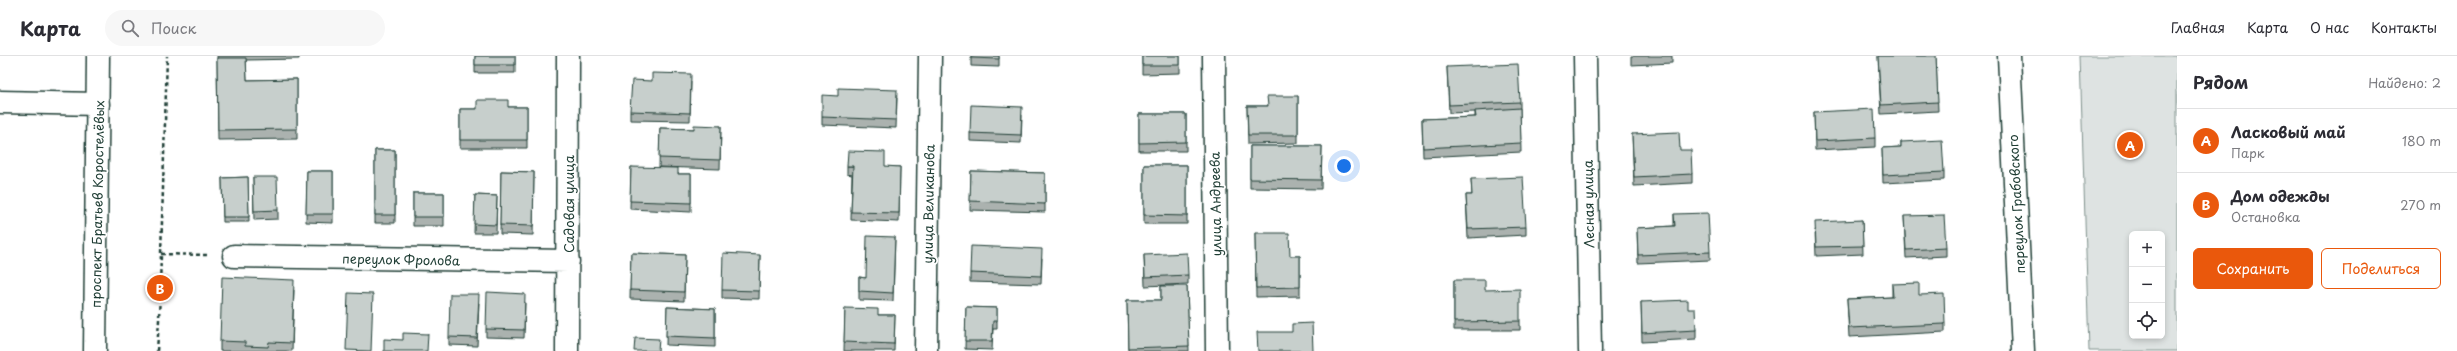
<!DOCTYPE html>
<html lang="ru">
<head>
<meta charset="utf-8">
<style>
  :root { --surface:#fff; --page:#f7f7f7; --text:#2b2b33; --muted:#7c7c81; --line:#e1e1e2; --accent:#ea580c }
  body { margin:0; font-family:"Playpen Sans",sans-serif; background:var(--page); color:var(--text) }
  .controls { position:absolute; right:12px; bottom:12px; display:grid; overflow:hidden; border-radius:6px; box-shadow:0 2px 6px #0003 }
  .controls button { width:36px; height:36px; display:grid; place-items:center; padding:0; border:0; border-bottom:1px solid var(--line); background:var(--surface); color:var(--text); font:20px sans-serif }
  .you { position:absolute; left:1344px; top:110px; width:14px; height:14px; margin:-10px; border:3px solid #fff; border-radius:50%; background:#1a73e8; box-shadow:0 0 0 6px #1a73e833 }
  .badge { display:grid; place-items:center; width:26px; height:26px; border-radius:50%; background:var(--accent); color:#fff; font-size:13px; font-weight:700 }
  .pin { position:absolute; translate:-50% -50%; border:2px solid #fff; box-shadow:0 1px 4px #0006 }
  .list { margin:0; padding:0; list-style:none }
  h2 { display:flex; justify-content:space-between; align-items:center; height:52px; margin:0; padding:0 16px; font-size:17px }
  h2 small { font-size:13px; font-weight:400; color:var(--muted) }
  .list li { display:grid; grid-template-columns:26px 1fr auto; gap:12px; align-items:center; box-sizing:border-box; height:64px; padding:0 16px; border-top:1px solid var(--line) }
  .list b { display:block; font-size:15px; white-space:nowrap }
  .list p { margin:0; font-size:13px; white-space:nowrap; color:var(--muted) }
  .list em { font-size:13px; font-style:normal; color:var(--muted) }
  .actions { display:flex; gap:8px; padding:12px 16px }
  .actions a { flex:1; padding:9px 0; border:1px solid var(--accent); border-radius:6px; text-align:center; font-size:14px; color:var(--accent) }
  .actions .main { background:var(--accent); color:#fff }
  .icon { flex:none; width:22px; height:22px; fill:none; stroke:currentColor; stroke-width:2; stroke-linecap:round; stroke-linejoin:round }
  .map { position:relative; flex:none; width:2177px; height:295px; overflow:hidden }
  header { display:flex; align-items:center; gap:24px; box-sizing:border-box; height:56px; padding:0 20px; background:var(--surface); border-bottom:1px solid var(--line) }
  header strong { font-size:19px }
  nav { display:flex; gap:22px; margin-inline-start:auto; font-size:14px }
  .search { width:280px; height:36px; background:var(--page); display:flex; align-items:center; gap:10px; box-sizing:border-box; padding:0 14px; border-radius:22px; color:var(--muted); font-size:15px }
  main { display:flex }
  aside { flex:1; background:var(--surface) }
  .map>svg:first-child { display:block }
  .green { fill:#dee3e2; stroke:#7e908b; fill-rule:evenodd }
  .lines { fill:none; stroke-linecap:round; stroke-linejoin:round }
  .minor-casing { stroke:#1f3d34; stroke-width:25 }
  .major-casing { stroke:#1f3d34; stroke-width:25 }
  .path { stroke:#1f3d34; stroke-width:2.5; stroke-dasharray:4 3; stroke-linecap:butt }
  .minor { stroke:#fff; stroke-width:22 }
  .major { stroke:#fff; stroke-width:22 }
  .wall { fill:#abb2af; stroke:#1f3d34 }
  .building { fill:#c7cfcc; stroke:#1f3d34 }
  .labels { text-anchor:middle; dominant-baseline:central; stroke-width:3.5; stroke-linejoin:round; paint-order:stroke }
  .street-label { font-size:13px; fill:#1f3d34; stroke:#fff }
</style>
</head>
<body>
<header>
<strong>Карта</strong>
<div class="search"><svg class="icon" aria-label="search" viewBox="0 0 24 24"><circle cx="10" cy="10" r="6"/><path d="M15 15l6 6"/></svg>Поиск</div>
<nav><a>Главная</a><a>Карта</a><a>О нас</a><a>Контакты</a></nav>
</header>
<main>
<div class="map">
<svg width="2177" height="295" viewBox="0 0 2177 295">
  <rect width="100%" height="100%" fill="#fff"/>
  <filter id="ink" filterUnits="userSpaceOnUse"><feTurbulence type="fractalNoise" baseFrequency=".025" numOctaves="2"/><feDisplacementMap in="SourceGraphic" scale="8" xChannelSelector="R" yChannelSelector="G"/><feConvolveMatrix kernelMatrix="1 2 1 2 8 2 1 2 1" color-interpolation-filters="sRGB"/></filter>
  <g filter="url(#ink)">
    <path class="green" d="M2080,0h97v295h-88zM2132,178h30v102h-30z"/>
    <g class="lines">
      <defs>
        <path id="minor" d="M1214,0l3,295
          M1585,0l5,295
          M2009,0l14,295
          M0,46l98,2
          M234,200l334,5
          M567,295l1,-295
          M926,295l4,-295"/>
        <path id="major" d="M95,295l3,-295"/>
      </defs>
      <use href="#minor" class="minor-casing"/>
      <use href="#major" class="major-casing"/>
      <path class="path" d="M161,198l47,1
        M157,295l2,-31 8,-264"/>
      <use href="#minor" class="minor"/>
      <use href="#major" class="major"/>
    </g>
    <path class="wall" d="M217,0h82v3l-53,1 1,20 50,-1v60l-79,1z
      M475,0h40v17h-40z
      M971,0h28v11l-28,-1z
      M1142,0h38v17l-38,1z
      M1631,0h41v7l-41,2z
      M1878,0h58l2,55 -57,3z
      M1447,11l73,35v8l1,42 -98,5 -1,-38 53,-2v-5l-26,1z
      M691,26l-1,39 -60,-1v-9z
      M1298,40v47l-50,1 -1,-38h20z
      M897,42l-1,30 -74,-3v-8z
      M508,51h19v41h-67v-39h17z
      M1814,56l61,26v9l-60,3z
      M1139,58h47v37h-47z
      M1022,59l-1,28 -51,-2v-8z
      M721,70l-1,43 -61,-2 1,-39 34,1z
      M1632,78l48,16 12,24v9l-58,3z
      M1901,86l43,30v8l-61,3 -1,-35 19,-1z
      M1250,90h72l-1,43 -71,-1z
      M375,94h20v73h-20z
      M1144,109h43v59h-43z
      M847,110l53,1 -1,55 -48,-2 1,-45 -5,-1z
      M631,111l47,7h13v38l-61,-3z
      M307,115h26v52l-27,-1z
      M501,115l33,1 -1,63 -33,-1z
      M971,115l74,2v39l-75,-2z
      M248,121l1,45h-26l-1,-44z
      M253,121l25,33v9l-24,1z
      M1471,123l55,48v8l-58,3 -2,-43h6z
      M413,137h31v33h-31z
      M475,139l22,1 -1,37h-22z
      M1674,158l36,38v8l-72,3 -1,-35 37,-2z
      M1904,160l42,32v8l-40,2z
      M1862,164l1,34 -47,2 -1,-26z
      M1255,177l35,23h10v40l-44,1z
      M895,181l-2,64 -34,-1v-23l7,1z
      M631,197l54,2 -1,46 -54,-2z
      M760,199l-1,44 -37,-1v-8z
      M1144,199l44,20v9l-43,2z
      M1042,202l-1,26 -71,-2v-9z
      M1454,224l31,10 35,31v9h-66z
      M1892,228l27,11 26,29v8l-96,5 -2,-38 45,-2z
      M1161,230h26l2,65h-61l-1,-51h34z
      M294,234l-2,61h-72v-10z
      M525,246l-1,36 -38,-1v-8z
      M1641,246l47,7 8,21v9l-54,3z
      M479,247l-2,43 -28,-1v-8z
      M667,251l48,2v38l-49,-2z
      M966,251l31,1v21h-4l-1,21 -27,-1z
      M845,252l33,7h17l-1,36h-50z"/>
    <path class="building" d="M475,0h40v9h-40z
      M971,0h28v3l-28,-1z
      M1142,0h38v9h-38z
      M1878,0h58l2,46 -57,3z
      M217,2h29l1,22 50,-1v50l-79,1z
      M1518,8l2,38 -71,3 -2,-38z
      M652,17l39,1 -1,39 -60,-2 2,-31 20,1z
      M838,32l59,2 -1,30 -74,-3v-22l16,1z
      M1267,40h31v39h-50l-1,-29h21z
      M477,44h31v7h19v33h-67v-31h17z
      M971,49l51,2 -1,28 -51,-2z
      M1520,52l1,35 -98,5 -1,-29 54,-2 -1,-6z
      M1874,53l1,29 -60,3 -1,-29z
      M1139,58h47v28l-47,1z
      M694,69l27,1 -1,34 -61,-2 1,-30 34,1z
      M1679,76l1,18h11l1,24 -58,3 -2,-43z
      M1942,84l2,32 -61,3 -1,-27 19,-1v-5z
      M1250,90h72l-1,34 -71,-1z
      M375,94h20v65h-20z
      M848,95l37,1v14l15,1 -1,46 -48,-1 2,-46h-6z
      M1144,109h43v51l-43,-1z
      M631,111l47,1v6h13v29l-61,-2z
      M307,115h26v43h-27z
      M501,115l33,1 -1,54 -33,-1z
      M971,115l74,2v31l-75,-3z
      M248,121l1,40h-26l-1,-39z
      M253,121h24l1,33 -24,1z
      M1523,121l3,50 -58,2 -2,-34h6l-1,-16z
      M413,137h31v24h-31z
      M475,139l22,1 -1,29 -22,-1z
      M1708,157l2,39 -72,3 -1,-27 38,-2 -1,-12z
      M1944,159l2,33 -40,2 -2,-34z
      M1862,164l1,26 -47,1 -1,-25z
      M1255,177h34l1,23h10v31l-44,1z
      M867,180l28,1 -2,56 -34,-2v-14l7,1z
      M971,190l71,3 -1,27 -71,-3z
      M631,197l54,2 -1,37 -54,-2z
      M723,197l37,2 -1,36 -37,-1z
      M1187,197l1,22 -43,2 -1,-22z
      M222,221l72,3 -2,63 -23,-1 -1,5 -23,-1v-4l-25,-1z
      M1454,224h31v10l35,-1v32l-66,1z
      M1919,227v12l25,-1 1,30 -96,4 -2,-29 46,-2 -1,-13z
      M1161,230h26l2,60 -61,2 -1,-48h34z
      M487,236l38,2 -1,36 -38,-1z
      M348,237l25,1 -2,57 -25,-1z
      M450,238h29l-2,44 -28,-1z
      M1688,244v9h7l1,21 -54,3 -1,-31z
      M667,251l48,2v29l-49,-2z
      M966,251l31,1v13h-4l-1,20h-27z
      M845,252l33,1v6h17l-1,29 -50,-2z
      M1312,267l1,28h-55l-1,-19h35v-8z
      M403,277l25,1 -1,17h-43v-12l19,1z
      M635,282l24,1 -1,12h-24z"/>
  </g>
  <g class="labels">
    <g class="street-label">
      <text transform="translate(97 148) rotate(-89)">проспект Братьев Коростелёвых</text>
      <text transform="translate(568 148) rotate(-90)">Садовая улица</text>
      <text transform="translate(928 148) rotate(-89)">улица Великанова</text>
      <text transform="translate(1215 148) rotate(-91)">улица Андреева</text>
      <text transform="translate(1588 148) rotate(-91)">Лесная улица</text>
      <text transform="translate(2016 148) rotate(-93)">переулок Грабовского</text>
      <text transform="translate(401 203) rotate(1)">переулок Фролова</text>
    </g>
  </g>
</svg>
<div class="controls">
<button>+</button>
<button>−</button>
<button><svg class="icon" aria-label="locate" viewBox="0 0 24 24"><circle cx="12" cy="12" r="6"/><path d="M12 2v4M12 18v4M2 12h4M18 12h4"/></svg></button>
</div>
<div class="you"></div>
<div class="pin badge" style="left:2130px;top:89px">A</div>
<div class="pin badge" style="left:160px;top:232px">B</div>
</div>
<aside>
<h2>Рядом<small>Найдено: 2</small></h2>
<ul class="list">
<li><span class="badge">A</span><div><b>Ласковый май</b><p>Парк</p></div><em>180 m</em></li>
<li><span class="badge">B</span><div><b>Дом одежды</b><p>Остановка</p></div><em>270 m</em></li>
</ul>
<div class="actions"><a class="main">Сохранить</a><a>Поделиться</a></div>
</aside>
</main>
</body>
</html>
